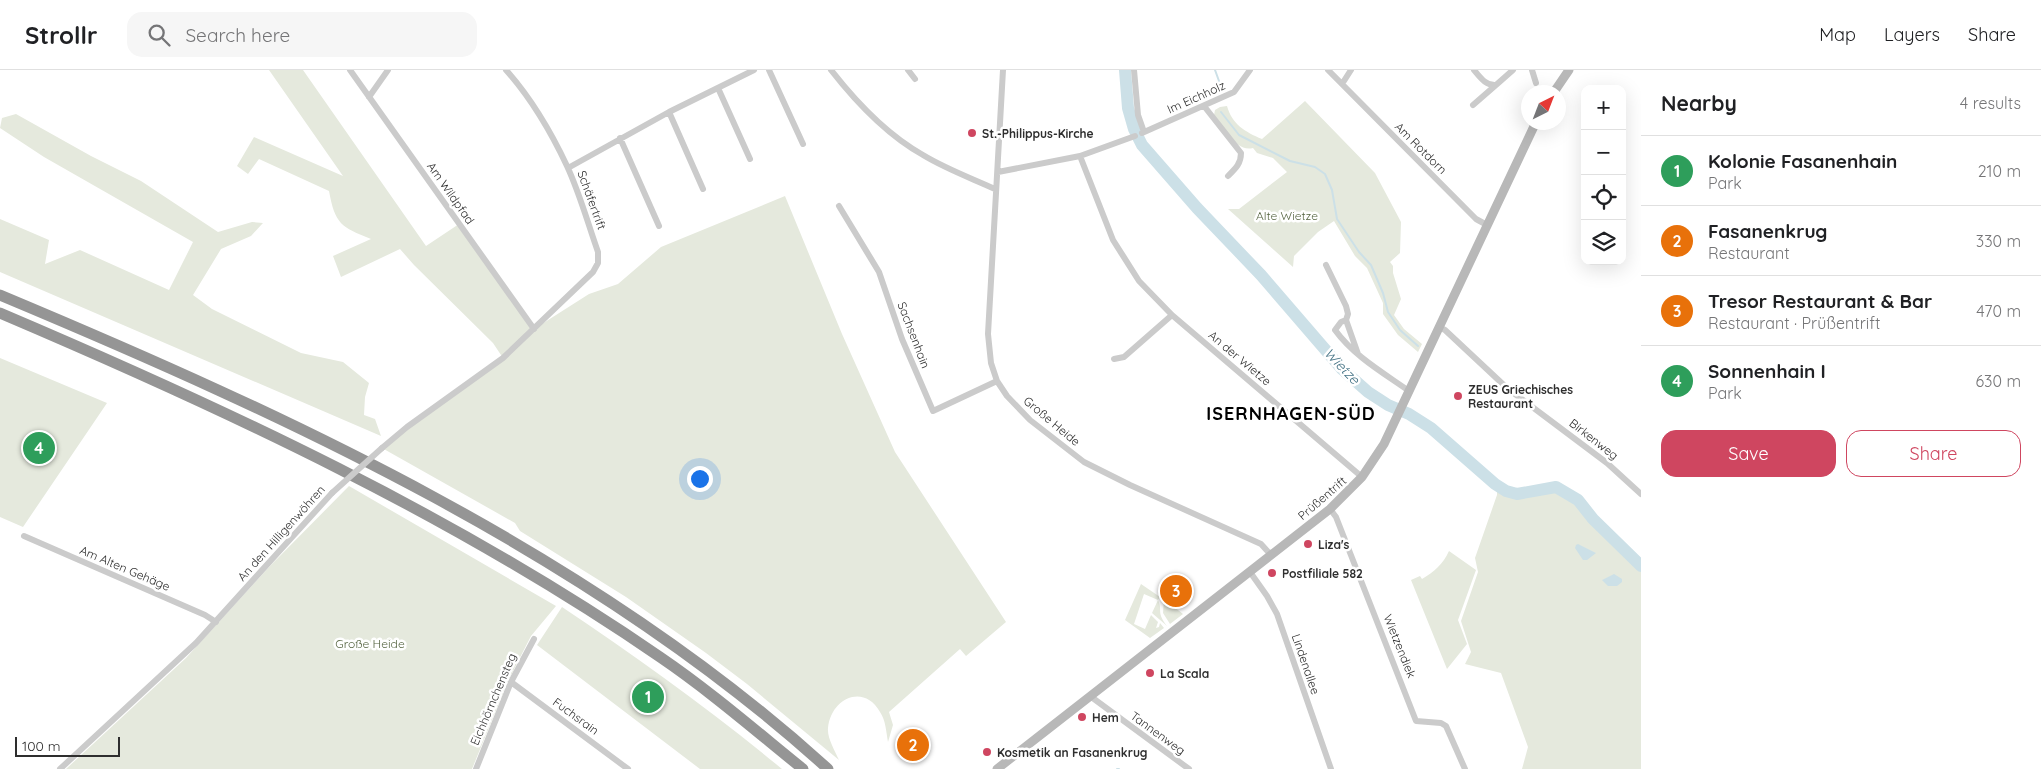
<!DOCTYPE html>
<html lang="en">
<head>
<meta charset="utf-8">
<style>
  :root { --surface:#fff; --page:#f6f6f6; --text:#202124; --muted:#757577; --line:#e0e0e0; --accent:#cf4660 }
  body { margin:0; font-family:Quicksand,sans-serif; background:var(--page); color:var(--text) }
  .controls { position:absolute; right:15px; top:15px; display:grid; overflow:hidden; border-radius:10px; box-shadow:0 5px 20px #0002 }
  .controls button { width:45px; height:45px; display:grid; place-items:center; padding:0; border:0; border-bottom:1px solid var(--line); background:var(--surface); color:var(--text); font:25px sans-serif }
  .compass { position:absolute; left:1521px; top:15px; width:45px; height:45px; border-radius:50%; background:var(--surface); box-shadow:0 5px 20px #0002; rotate:42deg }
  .scale { position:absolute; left:15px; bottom:12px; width:105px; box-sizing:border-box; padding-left:5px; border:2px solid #2e2e2e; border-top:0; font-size:14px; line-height:18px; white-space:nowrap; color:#2e2e2e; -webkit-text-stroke:4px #fff; paint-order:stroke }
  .you { position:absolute; left:699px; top:408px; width:18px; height:18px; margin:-12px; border:4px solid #fff; border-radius:50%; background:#1a73e8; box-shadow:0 0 0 8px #1a73e833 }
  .badge { display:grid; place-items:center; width:32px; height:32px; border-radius:50%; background:var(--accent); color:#fff; font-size:16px; font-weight:700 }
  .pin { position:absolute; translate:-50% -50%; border:2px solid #fff; box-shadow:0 1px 5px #0006 }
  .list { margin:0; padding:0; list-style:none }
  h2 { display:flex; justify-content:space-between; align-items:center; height:65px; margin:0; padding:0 20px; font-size:21px }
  h2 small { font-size:16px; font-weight:400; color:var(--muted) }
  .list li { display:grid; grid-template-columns:32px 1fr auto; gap:15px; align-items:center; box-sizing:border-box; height:70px; padding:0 20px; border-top:1px solid var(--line) }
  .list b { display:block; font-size:19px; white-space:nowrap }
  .list p { margin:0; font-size:16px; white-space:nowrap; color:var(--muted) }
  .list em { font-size:16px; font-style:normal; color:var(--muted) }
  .actions { display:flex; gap:10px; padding:15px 20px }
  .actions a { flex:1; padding:11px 0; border:1px solid var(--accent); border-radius:15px; text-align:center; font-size:18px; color:var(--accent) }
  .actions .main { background:var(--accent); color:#fff }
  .icon { flex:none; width:28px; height:28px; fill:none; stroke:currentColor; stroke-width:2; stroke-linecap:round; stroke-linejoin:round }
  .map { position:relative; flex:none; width:1641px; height:699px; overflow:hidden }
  header { display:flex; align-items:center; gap:30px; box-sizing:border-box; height:70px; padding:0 25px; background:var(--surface); border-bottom:1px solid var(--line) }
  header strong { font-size:24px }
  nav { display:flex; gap:28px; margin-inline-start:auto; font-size:18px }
  .search { width:350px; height:45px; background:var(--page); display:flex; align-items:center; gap:12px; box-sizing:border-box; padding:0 18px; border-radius:15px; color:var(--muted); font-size:19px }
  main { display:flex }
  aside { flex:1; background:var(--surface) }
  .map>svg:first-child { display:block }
  .green { fill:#e5e9dd }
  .water { fill:#cce0e7 }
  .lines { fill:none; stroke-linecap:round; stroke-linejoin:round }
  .stream { stroke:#cce0e7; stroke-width:2 }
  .river { stroke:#cce0e7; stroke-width:12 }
  .street { stroke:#cbcbcb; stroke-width:6 }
  .secondary { stroke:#b8b8b8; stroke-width:9 }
  .highway { stroke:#959595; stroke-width:11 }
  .street-bridge { stroke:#cbcbcb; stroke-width:6 }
  .poi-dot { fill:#cf4660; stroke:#fff; stroke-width:2 }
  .labels { text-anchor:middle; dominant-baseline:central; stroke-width:5; stroke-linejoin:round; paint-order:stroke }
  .street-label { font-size:12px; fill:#2e2e2e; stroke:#fff }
  .poi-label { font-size:12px; font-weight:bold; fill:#2e2e2e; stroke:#fff; text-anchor:start }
  .park-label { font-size:12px; fill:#556441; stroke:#fff }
  .water-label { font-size:14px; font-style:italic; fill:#467486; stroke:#fff }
  .district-label { font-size:18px; font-weight:bold; letter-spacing:1px; fill:#000; stroke:#fff }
</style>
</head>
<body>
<header>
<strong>Strollr</strong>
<div class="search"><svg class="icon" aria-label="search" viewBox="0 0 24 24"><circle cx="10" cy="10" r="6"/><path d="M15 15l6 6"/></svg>Search here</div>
<nav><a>Map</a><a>Layers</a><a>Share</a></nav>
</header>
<main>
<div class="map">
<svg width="1641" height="699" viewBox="0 0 1641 699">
  <rect width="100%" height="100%" fill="#fff"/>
  <path class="green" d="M269,0h34l123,176 33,-22 75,105 55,-35 29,-10 43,-37 124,-51 57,138 53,118 111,170 -40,34 -6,-7 -71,63 4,13 -5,17c-2,-10 -2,-21 -8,-30 -16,-29 -49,-14 -52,16 -1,10 7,23 11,32l-92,-76 -41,-31 -80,-56 -106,-66 -5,-8 -133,-75 121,-90 -10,-15 -79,-78 -14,-16 -59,28 -8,-21 38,-17c-30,-12 -36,-15 -42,-48l-70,-32 -11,15 -11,-8 17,-29 89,39z
    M1305,31l70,72 26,49 -1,31 -10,9 3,4v7l8,26 -7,16 10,14 18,15 -4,8 -20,-17 -15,-21v-11l-16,-35 -12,-12 -21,-35 -16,11 -24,24 -1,11 -65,-58h11l48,-37 -14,-14 -16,-5 -4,-5c-17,5 -30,-22 -39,-33l1,-5 5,-3 7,-1c5,18 18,26 35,33z
    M16,44l75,42 50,25 77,51 34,-10 11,1 -12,13 -30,13 -28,46 19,14 89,44 42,9 26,21 -4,14 -1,18 11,4 6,17 -381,-164v-53l49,21 -4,24 35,-14 89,40 24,-48 -149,-85 -44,-29 2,-10z
    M0,288l107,45 -84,124 -23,-10z
    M1497,412c21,15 36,7 60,3l23,14 14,18 47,47v205h-119l6,-22 -27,-74 -36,-9 6,-12 -10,-31 17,-49 -3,-14 22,-63z
    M349,416l207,120 -25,30 -23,45 -36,88h-406l120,-111 84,-92z
    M1449,481l27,19 -18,50 9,24 -20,25 -36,-89 9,-4 2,3c12,-7 21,-15 27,-28z
    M1141,514l19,13 -2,3c5,11 -2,12 9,26l-15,-13 6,-13 -14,-6 -10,30 11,5 6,-14 7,7 -2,6 3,-1 1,-4 4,5 -14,10 -25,-18z
    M1164,529l19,15 -13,10 -7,-11z
    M562,537c76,51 150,104 220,162h-82l-163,-124z"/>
  <path class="water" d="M1578,474l18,9 -9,7h-4l-8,-12 1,-3z
    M1614,504l8,5v3l-5,4h-9l-6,-6z"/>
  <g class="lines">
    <path class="stream" d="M1215,0l4,11
      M1221,42l18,23 51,26 25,6 10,7 7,16 5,29 22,33 12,13 12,28 5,19 12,18 18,16
      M1117,699h2"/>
    <path class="river" d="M1125,0l3,38 6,21 8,16 55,63 64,67 81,94 26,23 20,13 21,9 22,14 64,56 11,7 11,3 39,-7 22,13 15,19 48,47"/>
    <path class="street" d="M350,0l184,259
      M769,0l34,74
      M831,0c25,32 56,65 92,85 23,14 48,23 72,34
      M908,0l7,9
      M1003,0l-15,264 3,29 6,18 10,15 23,24 54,42 46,23 131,59 10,11
      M1134,0l4,45 6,17
      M1328,0l148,149 11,6
      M1474,0c6,7 12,16 22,15l17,-15
      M1532,0l4,13
      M1342,14l9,-14
      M718,18l32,71
      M369,27l19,-27
      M1473,35l23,-20
      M1204,36l37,47c0,11 -6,16 -13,23
      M669,42l34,77
      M1142,63l92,-41 16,-22
      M620,68l39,88
      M1080,86l33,84 26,41 33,34 190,162
      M568,98l101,-56 85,-42
      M998,102l82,-16 55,-20
      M839,136l40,66 23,67 31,72 64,-30
      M1326,195l20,41 2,8 -2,6 12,34
      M1346,250l-5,2 -6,8c19,26 47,42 74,61
      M1439,257l6,3 62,58 100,75 34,31
      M1114,289l10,-2 48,-42
      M382,378l25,-21 96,-69 90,-86 5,-9v-11c-10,-28 -18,-58 -31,-86 -16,-34 -36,-68 -61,-96
      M1330,439l6,8 80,204 25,2 5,3 19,43
      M24,466l181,79 11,7
      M1250,502l17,24 10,18 54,155
      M511,612l117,87
      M1090,626l99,73
      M60,699l136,-126 136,-150
      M476,699l35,-87 23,-43"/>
    <path class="secondary" d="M1554,22l15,-22
      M997,699l333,-260 32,-32 22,-33 152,-322"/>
    <path class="highway" d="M0,225c289,121 594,261 828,474
      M0,243c228,97 455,203 660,344 50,34 96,74 143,112"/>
    <path class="street-bridge" d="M332,423l50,-45"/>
  </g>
  <g class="poi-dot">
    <circle cx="972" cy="63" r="5"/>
    <circle cx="1458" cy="326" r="5"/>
    <circle cx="1308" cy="474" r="5"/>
    <circle cx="1272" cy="503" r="5"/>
    <circle cx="1150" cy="603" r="5"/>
    <circle cx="1082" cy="647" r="5"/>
    <circle cx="987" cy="682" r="5"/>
  </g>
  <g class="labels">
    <g class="street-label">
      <text transform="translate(1196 27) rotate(-24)">Im Eichholz</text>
      <text transform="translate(1421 78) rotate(45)">Am Rotdorn</text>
      <text transform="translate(451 123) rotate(55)">Am Wildpfad</text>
      <text transform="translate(592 130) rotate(70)">Schäfertrift</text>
      <text transform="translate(914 265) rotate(69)">Sachsenhain</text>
      <text transform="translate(1240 288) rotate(40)">An der Wietze</text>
      <text transform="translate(1052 351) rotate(40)">Große Heide</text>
      <text transform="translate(1594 369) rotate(38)">Birkenweg</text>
      <text transform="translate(1322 428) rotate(-41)">Prüßentrift</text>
      <text transform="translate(281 463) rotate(-48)">An den Hilligenwöhren</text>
      <text transform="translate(125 498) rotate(23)">Am Alten Gehäge</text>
      <text transform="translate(1400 576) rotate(68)">Wietzendiek</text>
      <text transform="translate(1306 594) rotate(71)">Lindenallee</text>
      <text transform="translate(493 629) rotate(-67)">Eichhörnchensteg</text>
      <text transform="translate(576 646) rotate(36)">Fuchsrain</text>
      <text transform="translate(1158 663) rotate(36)">Tannenweg</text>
    </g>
    <g class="poi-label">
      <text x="982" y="63">St.-Philippus-Kirche</text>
      <text x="1468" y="319">ZEUS Griechisches<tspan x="1468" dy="14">Restaurant</tspan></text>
      <text x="1318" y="474">Liza's</text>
      <text x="1282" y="503">Postfiliale 582</text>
      <text x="1160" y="603">La Scala</text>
      <text x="1092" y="647">Hem</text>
      <text x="997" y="682">Kosmetik an Fasanenkrug</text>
    </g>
    <g class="park-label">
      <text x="1287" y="145">Alte Wietze</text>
      <text x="370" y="573">Große Heide</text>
    </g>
    <g class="water-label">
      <text transform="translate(1342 296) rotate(46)">Wietze</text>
    </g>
    <g class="district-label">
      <text x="1291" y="343">ISERNHAGEN-SÜD</text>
    </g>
  </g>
</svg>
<div class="controls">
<button>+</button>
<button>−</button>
<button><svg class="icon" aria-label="locate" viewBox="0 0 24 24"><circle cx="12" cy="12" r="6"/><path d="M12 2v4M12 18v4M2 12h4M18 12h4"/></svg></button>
<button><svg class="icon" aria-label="layers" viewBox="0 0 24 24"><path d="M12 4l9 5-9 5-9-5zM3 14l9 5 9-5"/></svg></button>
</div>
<svg class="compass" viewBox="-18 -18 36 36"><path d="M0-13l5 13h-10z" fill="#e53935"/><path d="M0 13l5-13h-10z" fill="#757577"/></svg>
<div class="scale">100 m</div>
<div class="you"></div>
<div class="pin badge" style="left:648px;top:627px;background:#2e9e5b">1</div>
<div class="pin badge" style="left:913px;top:675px;background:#e8710a">2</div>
<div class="pin badge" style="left:1176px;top:521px;background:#e8710a">3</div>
<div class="pin badge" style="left:39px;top:378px;background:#2e9e5b">4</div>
</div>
<aside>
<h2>Nearby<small>4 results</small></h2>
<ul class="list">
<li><span class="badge" style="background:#2e9e5b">1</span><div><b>Kolonie Fasanenhain</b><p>Park</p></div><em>210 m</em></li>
<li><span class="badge" style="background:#e8710a">2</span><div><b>Fasanenkrug</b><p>Restaurant</p></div><em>330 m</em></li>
<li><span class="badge" style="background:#e8710a">3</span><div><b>Tresor Restaurant &amp; Bar</b><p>Restaurant · Prüßentrift</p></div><em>470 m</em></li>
<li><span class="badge" style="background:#2e9e5b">4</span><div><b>Sonnenhain I</b><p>Park</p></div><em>630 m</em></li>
</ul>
<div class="actions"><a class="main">Save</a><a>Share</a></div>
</aside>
</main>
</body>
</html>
